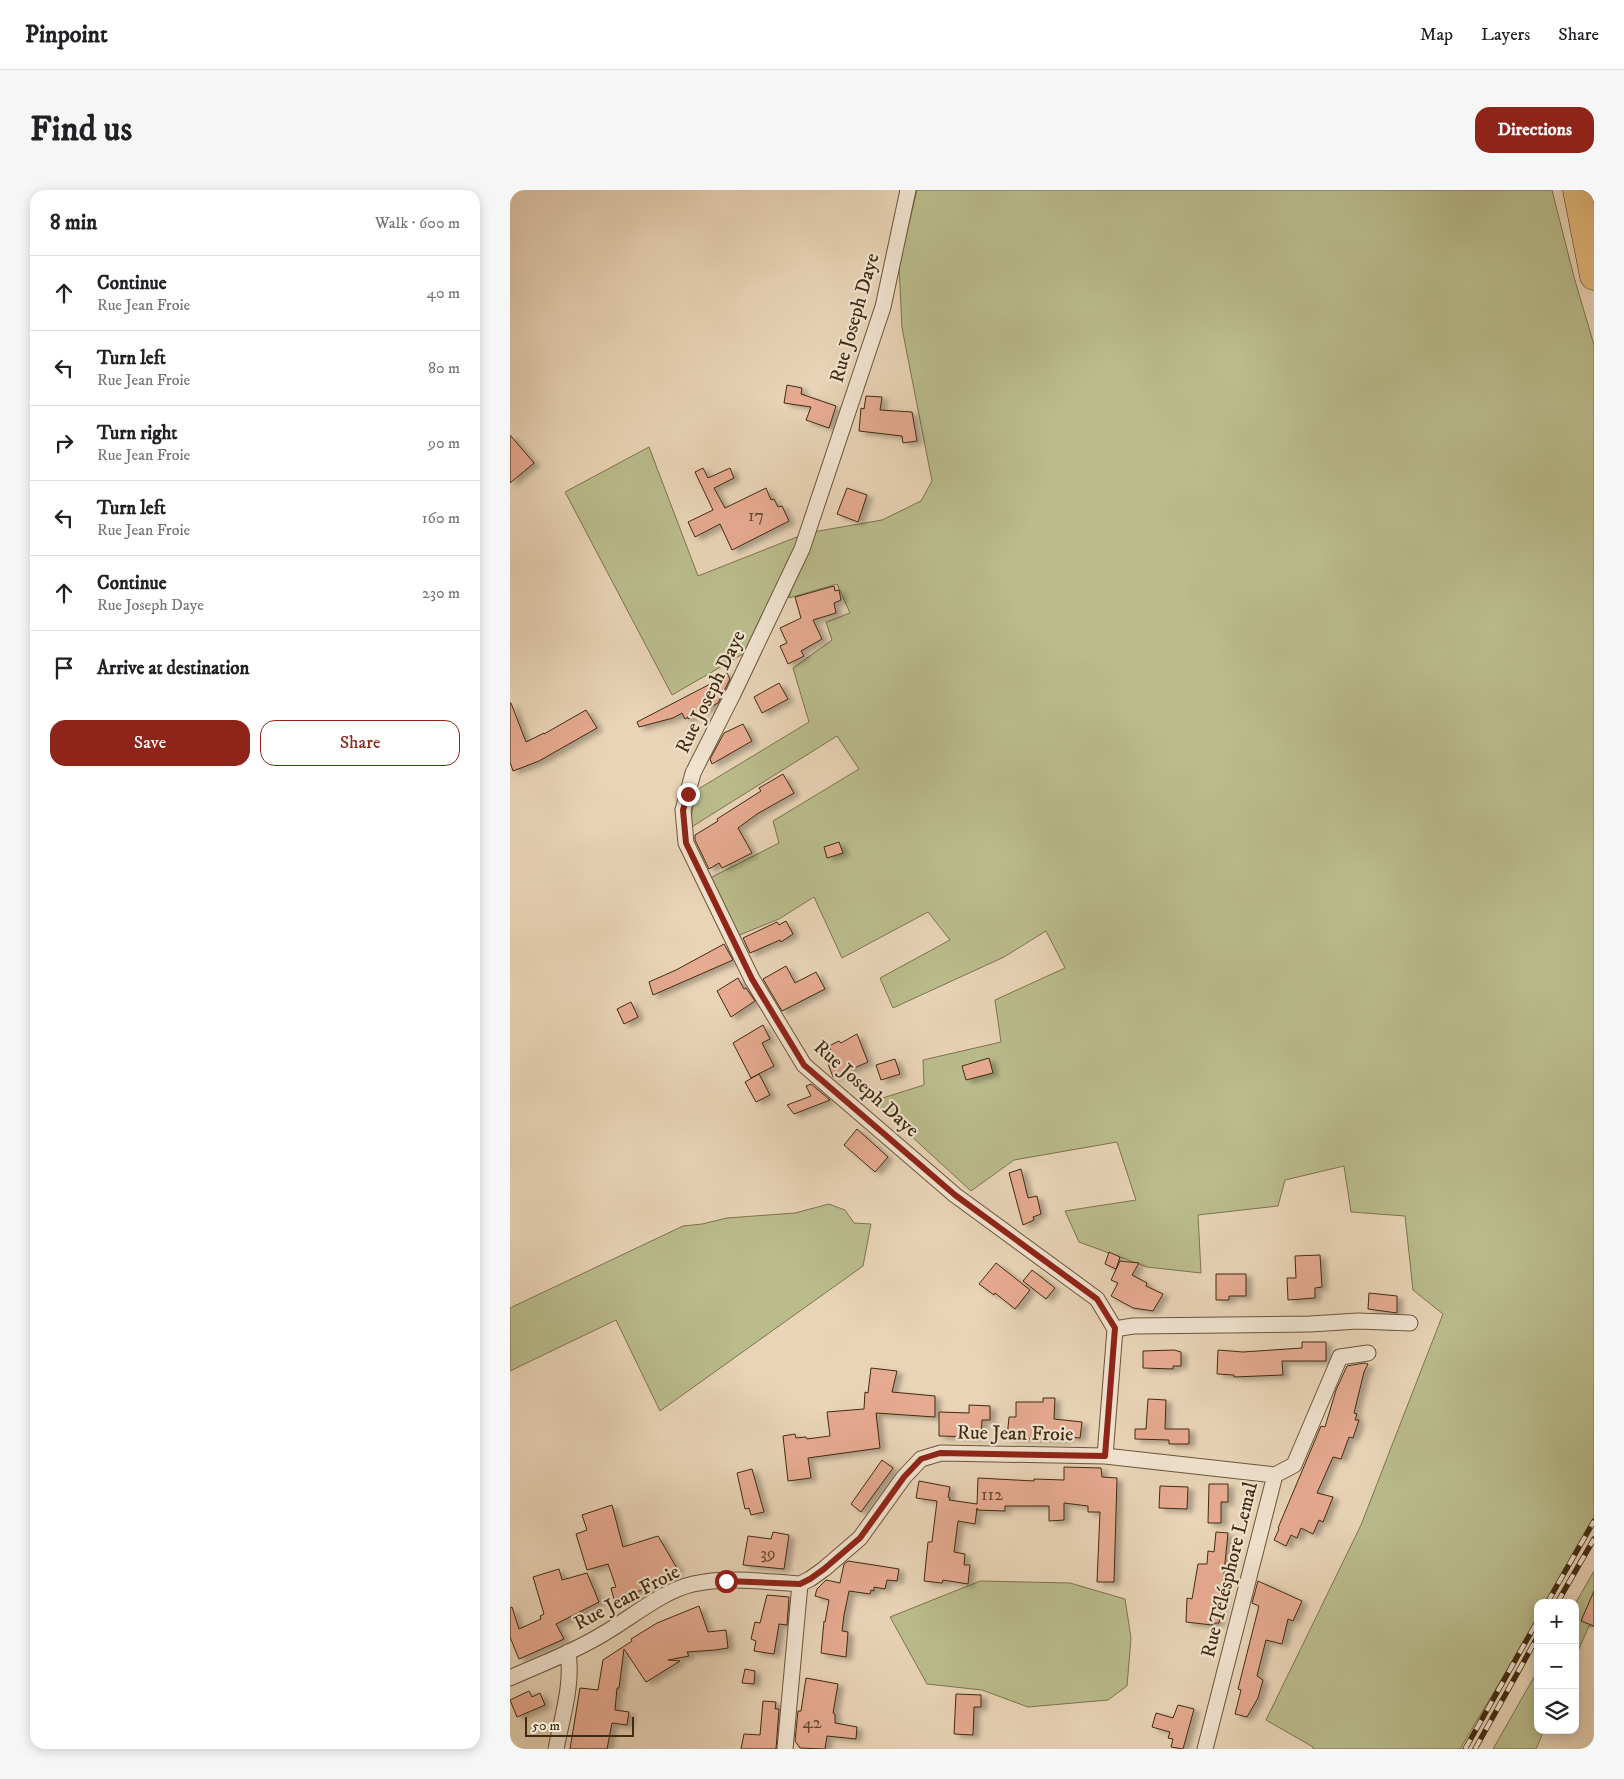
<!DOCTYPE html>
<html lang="en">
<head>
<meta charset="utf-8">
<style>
  :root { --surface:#fff; --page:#f6f6f6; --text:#202124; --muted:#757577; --line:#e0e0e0; --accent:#8f2418 }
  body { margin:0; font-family:"IM FELL DW Pica",serif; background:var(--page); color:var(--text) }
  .controls { position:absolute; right:15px; bottom:15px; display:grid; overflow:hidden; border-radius:10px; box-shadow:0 2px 12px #0003 }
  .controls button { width:45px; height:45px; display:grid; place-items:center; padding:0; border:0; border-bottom:1px solid var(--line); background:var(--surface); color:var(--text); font:25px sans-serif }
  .scale { position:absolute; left:15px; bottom:12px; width:109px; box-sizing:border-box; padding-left:5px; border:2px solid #402b11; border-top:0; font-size:14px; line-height:18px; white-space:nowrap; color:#402b11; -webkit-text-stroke:4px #f1e3d0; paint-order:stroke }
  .stop { position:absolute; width:15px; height:15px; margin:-11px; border:4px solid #8f2418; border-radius:50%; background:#fff }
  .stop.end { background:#8f2418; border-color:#fff; box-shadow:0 1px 5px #0008 }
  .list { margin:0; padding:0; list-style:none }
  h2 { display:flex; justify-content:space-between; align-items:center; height:65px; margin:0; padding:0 20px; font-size:21px }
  h2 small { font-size:16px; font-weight:400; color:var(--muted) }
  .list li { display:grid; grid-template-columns:32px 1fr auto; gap:15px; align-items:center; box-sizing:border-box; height:75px; padding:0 20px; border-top:1px solid var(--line) }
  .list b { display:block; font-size:19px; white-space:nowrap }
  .list p { margin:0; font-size:16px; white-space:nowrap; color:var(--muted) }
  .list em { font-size:16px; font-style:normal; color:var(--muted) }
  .actions { display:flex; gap:10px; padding:15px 20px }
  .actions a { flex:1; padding:11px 0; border:1px solid var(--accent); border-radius:15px; text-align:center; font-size:18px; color:var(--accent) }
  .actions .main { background:var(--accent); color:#fff }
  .icon { flex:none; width:28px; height:28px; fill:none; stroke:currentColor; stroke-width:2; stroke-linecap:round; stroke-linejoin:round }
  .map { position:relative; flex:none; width:1084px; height:1559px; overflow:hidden; border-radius:15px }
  header { display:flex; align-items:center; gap:30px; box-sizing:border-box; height:70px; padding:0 25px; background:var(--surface); border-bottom:1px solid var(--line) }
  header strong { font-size:24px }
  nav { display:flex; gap:28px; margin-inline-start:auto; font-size:18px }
  .intro { display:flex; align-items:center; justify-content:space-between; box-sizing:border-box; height:120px; padding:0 30px }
  h1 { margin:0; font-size:35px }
  .button { padding:12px 22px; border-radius:15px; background:var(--accent); color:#fff; font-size:18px; font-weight:700 }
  main { display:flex; gap:30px; padding:0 30px }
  aside { flex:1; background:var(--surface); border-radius:15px; box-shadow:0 2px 12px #0003 }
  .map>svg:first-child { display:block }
  .green { fill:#babc8c; stroke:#7d744e }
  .building { fill:#e6aa90; stroke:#402b11; filter:url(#shadow) }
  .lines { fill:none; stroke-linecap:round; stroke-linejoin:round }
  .street-casing { stroke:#6a553a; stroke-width:17 }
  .highway-casing { stroke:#402b11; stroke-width:29 }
  .street { stroke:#f1e3d0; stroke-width:15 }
  .highway { stroke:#e4ba7c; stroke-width:28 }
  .rail-casing { stroke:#402b11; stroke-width:5.5 }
  .rail { stroke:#f1e3d0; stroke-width:4; stroke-dasharray:11; stroke-linecap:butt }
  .route { stroke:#8f2418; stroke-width:6 }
  .labels { text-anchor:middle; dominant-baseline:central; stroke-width:4.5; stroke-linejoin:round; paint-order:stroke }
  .number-label { font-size:18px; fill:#6a4b31 }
  .street-label { font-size:20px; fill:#402b11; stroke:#f1e3d0 }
</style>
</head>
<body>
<header>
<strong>Pinpoint</strong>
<nav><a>Map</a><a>Layers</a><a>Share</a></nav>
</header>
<div class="intro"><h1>Find us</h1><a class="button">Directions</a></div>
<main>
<aside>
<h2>8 min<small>Walk · 600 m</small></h2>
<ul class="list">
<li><svg class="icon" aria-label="ahead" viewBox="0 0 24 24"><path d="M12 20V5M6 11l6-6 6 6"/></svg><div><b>Continue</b><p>Rue Jean Froie</p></div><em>40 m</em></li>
<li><svg class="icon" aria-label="left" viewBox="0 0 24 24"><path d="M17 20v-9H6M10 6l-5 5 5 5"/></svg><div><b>Turn left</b><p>Rue Jean Froie</p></div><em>80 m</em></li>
<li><svg class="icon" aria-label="right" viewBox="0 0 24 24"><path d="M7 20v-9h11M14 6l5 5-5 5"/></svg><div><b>Turn right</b><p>Rue Jean Froie</p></div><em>90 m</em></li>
<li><svg class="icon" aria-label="left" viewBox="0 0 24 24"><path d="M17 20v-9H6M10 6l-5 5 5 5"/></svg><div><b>Turn left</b><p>Rue Jean Froie</p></div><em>160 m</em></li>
<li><svg class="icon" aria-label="ahead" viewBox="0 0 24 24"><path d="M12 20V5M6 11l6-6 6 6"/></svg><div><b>Continue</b><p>Rue Joseph Daye</p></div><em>230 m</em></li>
<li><svg class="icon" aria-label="arrive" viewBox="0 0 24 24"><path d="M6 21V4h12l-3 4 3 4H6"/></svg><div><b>Arrive at destination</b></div></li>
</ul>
<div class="actions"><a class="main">Save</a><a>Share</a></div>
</aside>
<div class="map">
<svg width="1084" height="1559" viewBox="0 0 1084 1559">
  <defs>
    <filter id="shadow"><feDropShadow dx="5.5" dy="3" stdDeviation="2.5" flood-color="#0004"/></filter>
  </defs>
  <rect width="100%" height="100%" fill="#e9d4b7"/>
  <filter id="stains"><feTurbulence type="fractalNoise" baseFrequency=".004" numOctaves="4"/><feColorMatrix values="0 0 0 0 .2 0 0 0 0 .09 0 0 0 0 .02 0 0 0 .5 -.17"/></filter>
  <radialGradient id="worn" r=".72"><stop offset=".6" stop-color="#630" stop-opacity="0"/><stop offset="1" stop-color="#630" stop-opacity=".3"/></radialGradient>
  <path class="green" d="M407,0h635l22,87 20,68v1178l-47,80h-9v15l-78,131h-147v-2l-47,-27 95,-195 82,-211 -30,-24 -8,-74 -54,-4 -7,-46 -59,14 -7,26 -80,9 3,58 -54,-6 -68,-25 -14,-31 71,-11 -19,-58 -103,18 -43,31 -98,-90 51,-16 -1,-25 78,-18 -6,-42 70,-32 -19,-37 -42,26 -111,51 -13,-30 70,-38 -22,-28 -86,46 -28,-61 -35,22 -47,19 -28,-57 75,-38 -6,-22 86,-52 -22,-33 -147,92 5,-37 114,-69 -16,-54 39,-28 -6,-18 24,-9 -13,-29 -48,14 17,-60 -51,109 -83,48 -107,-203 84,-45 49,129 109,-43 75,-13 39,-19 11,-20 -30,-153 -3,-62z
    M319,1014l16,6 9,13 17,1 -8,42 -203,145 -44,-91 -106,51v-63l173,-82 19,-2 25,-6 68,-5z
    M1084,1381v55h-5l-14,32v-54z
    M470,1391l90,2 55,16 6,39 -4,48 -19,14 -80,7 -46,-17 -55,-6 -37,-67z
    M1028,1480v60h6l-8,19h-43z"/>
  <path class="building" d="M277,195l15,3 -1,6 35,12 -7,22 -23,-8 5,-13 -27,-4z
    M356,206l16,1 -2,13 32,2 5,29 -14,2 -1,-7 -43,-5 2,-23 3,1z
    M0,245l24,28 -24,20z
    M193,278l5,10 22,-10 4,10 -20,10 11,20 41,-20 5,12 3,-1 4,8 4,-1 7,15 -57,29 -12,-26 -25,13 -7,-15 25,-12 -18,-38z
    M337,298l20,7 -9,27 -21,-8z
    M324,396l1,5 4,-1 2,10 -7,3 2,10 -23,7 9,19 -21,12 3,5 -16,8 -8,-18 7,-3 -7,-15 21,-10 -6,-21z
    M217,483l3,6 -12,24 -30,16v-2l-3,2 -3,-6 -9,5 -34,9 -2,-5 77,-40 -1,-3z
    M269,493l9,16 -26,14 -8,-16z
    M0,513h1l15,39 18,-9v1l42,-24 11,18 -58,33 -26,10 -3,-9z
    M233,534l9,17 -40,23 -2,-5 14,-26z
    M273,584l11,19 -37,21 -19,14 14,25 -30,15 -3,-5 -10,6 -14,-29v-5l23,-14 -1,-2 44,-28 -2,-3z
    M329,652l4,11 -16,5 -3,-11z
    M276,731l7,13 -12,8 -1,-2 -30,13 -7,-15 34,-16 2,3z
    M214,754l9,16 -80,35 -4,-13 27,-12z
    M276,776l9,17 21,-11 9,17 -43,22 -19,-32z
    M228,788l6,11 2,-1 9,13 -24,16 -14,-26z
    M121,812l7,15 -14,7 -7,-15z
    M253,835l7,14 -8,4 12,23 -23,12 -18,-35z
    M347,844l11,28 -35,15 -9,-24 7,-3 -2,-4 10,-5 2,2z
    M479,868l4,15 -27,7 -4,-14z
    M385,869l5,15 -19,6 -5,-15z
    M249,884l11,21 -14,7 -11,-20z
    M301,894l19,16 -36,14 -7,-9 24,-9 -5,-10z
    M347,939l31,28 -13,15 -31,-27z
    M511,979l7,29 9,-2 4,18 -8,3 1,3 -11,5 -14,-52z
    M599,1062l11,5 -4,12 -11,-5z
    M810,1065l2,32 -7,1v10l-27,2 -1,-22h9l-1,-22z
    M610,1071l19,2 -7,12 15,8 -1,3 17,8 -10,17 -20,-3 -22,-12 7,-13 -7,-3z
    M486,1073l34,27 -15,19 -20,-16 -1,2 -15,-11z
    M522,1080l23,18 -9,11 -23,-18z
    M706,1084h30v22h-17v4h-13z
    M859,1103l28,3v17l-29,-4z
    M792,1152h24v19h-44l1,14 -49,2v-2l-17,-1 1,-24 25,2 59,-4z
    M664,1160l7,2v14h-8v3l-30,-1v-17z
    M854,1173l4,1 -4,8 -10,41 3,1 -2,6h4l-6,18 -4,-1 -8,22 -8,-2 -16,36 16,4 -10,25 -4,-2 -6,14 -12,-6 -4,10 -6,-3 -5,11 -12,-6 5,-11 -1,-1 43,-102 4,1 11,-37 11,-24z
    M361,1178l26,3 -5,21 43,4v21l-59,-4 4,35 -72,10 3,20 -23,3 -5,-45 12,-2 1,4 10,-1 1,2 23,-3 -3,-24 37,-3 1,-17 3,1z
    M533,1208h12l-1,21 28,3 -2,16 -14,-1 -1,3 -58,-2 2,-21h7v-15h27z
    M638,1209l18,1 -1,29h24v15h-20v-4l-34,-1v-10h11z
    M459,1215l21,1v14h-8l-1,17 -42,-1v-24l30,1z
    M372,1270l11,8 -32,44 -10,-8z
    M554,1277l37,1 1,9 15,1 -3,104h-17l3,-70h-12v-6l-24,-3v17l-15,1v-15h-44v5l-28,-1v-2l-2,16 -17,-3 -4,31 11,2 -1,11h6l-2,19 -25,-4 -1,3 -18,-2 4,-39h4l5,-41 -21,-3 3,-17 31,6 -2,10 2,1 -1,2 28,4 1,-26 56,3v-2l30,1z
    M242,1279l12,43 -13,3 -2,-7 -4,1 -8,-36z
    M699,1294h19v18h-7v21h-13z
    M650,1296l28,1 -1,22 -28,-1z
    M102,1315l11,42 35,-11 20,34 -32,21 -1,-2 -31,10 -3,-11 5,-1 -8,-23 -21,6 -11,-36 11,-4 -5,-15z
    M263,1342l16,3 -5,34 -41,-4 5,-29 23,3z
    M706,1342l12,1 -9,90h-6l-1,2 -26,-3 1,-24 5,1 6,-35h9l1,-13 6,1z
    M338,1371l51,8 -2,12 -10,-1 -2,9 -11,-2v4l-3,-1 -1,4 -21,-3 -5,24 -2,16 6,1 -2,25 -25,-4 3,-32 1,1 4,-22 -14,-4 2,-7 9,-9 14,3 4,-19z
    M49,1379l3,11 25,-7 12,29 -43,22 8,15 -45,20 -9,-22v-29l2,-1 7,22 22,-10 -1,-3 4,-2 -11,-37z
    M748,1391l44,20 -9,20 -5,-2 -6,25 -16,-4 -9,36 6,4 -5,18 -11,19 -12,-3 6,-24 -3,-1 21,-83 -7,-3z
    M1084,1401v35l-13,-5z
    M257,1405l22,2 -2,28 -8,-1 -5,30 -20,-3 2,-10 -5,-2 4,-17 5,1z
    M189,1416l9,26 18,-2 2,18 -13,2 -28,2 2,4 -21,4 12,1 -34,21 -22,-33 -5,39h-2l-2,22 14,2 -2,13 -15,-2 -5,26h-37l10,-61 18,2 5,-30 29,-19 -1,-2 26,-16z
    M235,1479l10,2 -1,13 -12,-1z
    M296,1488l32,6 -5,29 2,1v9l22,4 -1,12 -29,-3 -2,13 -25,-1 -5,-7 3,-30h3z
    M19,1501l3,6 8,-4 5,12 -28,12 -7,-17z
    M446,1504l25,1v12h-7l-1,28 -19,-1z
    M253,1511l13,1 -1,7h4l-3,40h-35l3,-15 16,1z
    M668,1515l16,4 -11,40 -12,-2 2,-8 -5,-1 2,-6 -18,-5 4,-14 17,5z"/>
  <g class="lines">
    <defs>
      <path id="street" d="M398,0l-25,117 -81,242 -69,145 -40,79 -10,37 3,33 66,136 52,86 151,130 142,104 18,30
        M595,1266l10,-127 18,-3 177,-2 48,-3 52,2
        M0,1488c31,-14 64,-26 93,-44 28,-16 59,-43 90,-50 35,-8 72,-2 107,0l10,-5 14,-10 36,-31 44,-61 17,-18 20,-6 164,3 170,19
        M46,1559c6,-32 17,-64 12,-97
        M275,1559l15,-165
        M695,1559l70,-274 19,-10 46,-108 28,-4"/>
      <path id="highway" d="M1067,0l17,86"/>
    </defs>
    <use href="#street" class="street-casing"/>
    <use href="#highway" class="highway-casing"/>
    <use href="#street" class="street"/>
    <use href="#highway" class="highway"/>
    <defs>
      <path id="rail" d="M1037,1413l47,-82
        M1047,1413l37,-64
        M955,1559l73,-129
        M965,1559l63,-113"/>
    </defs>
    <use href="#rail" class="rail-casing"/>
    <use href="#rail" class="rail"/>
  </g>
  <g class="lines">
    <path class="route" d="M178,604l-5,16 3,33 66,136 52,86 151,130 142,104 18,29 -10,128 -165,-3 -19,6 -17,18 -44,61 -36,31 -14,10 -10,5 -74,-3"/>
  </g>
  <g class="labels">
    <g class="number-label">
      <text x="246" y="326">17</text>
      <text x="482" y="1305">112</text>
      <text x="258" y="1364">39</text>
      <text x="302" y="1533">42</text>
    </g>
    <g class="street-label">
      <text transform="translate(345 128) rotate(-74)">Rue Joseph Daye</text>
      <text transform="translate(201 502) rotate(-64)">Rue Joseph Daye</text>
      <text transform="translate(356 899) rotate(42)">Rue Joseph Daye</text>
      <text transform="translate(505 1244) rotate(1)">Rue Jean Froie</text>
      <text transform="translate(720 1380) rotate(-76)">Rue Télésphore Lemal</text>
      <text transform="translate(117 1408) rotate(-28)">Rue Jean Froie</text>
    </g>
  </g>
  <rect width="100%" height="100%" filter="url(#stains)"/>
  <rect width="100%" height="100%" fill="url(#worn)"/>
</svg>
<div class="controls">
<button>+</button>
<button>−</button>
<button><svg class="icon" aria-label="layers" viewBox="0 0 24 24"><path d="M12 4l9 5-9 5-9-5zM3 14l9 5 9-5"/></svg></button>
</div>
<div class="scale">50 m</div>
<div class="stop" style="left:216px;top:1391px"></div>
<div class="stop end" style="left:178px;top:604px"></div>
</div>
</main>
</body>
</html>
